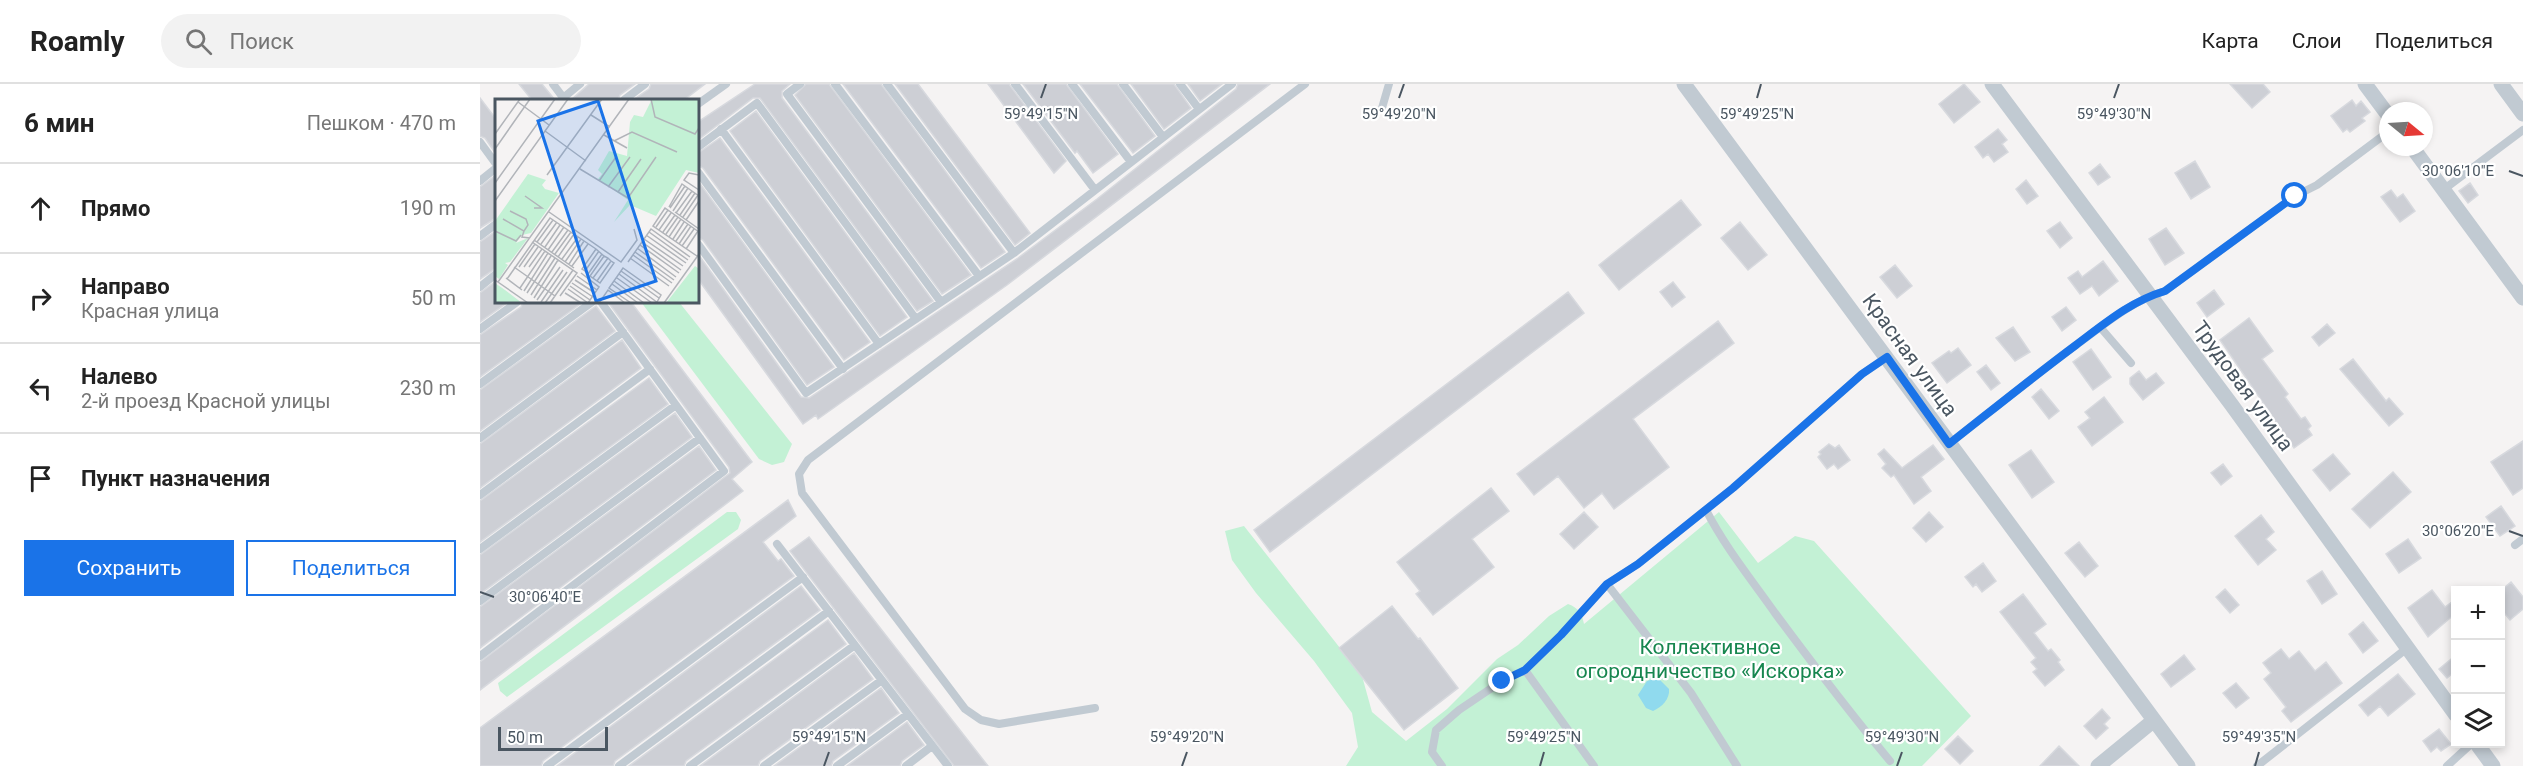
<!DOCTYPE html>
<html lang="ru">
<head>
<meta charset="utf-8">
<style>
  :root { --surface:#fff; --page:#f2f2f2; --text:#222; --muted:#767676; --line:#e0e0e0; --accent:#1a73e8 }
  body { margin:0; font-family:Roboto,sans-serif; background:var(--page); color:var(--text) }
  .controls { position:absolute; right:18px; bottom:18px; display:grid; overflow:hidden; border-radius:0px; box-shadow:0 3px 9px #0003 }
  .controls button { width:54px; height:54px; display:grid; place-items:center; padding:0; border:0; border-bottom:2px solid var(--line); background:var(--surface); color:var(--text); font:30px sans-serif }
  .compass { position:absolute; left:1899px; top:18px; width:54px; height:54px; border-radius:50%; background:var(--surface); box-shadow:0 3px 9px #0003; rotate:108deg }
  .scale { position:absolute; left:18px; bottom:15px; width:110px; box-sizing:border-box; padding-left:6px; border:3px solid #4a5661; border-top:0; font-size:16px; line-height:21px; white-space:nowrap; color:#4a5661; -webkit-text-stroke:4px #fff; paint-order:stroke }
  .stop { position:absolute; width:18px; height:18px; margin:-14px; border:4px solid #1a73e8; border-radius:50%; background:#fff }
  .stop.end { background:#1a73e8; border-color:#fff; box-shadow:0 2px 6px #0008 }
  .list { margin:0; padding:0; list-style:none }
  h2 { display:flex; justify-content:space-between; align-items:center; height:78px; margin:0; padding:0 24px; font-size:26px }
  h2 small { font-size:20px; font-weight:400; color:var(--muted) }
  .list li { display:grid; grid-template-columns:39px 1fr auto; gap:18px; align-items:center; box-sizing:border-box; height:90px; padding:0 24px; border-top:2px solid var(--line) }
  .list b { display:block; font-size:22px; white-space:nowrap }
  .list p { margin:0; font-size:20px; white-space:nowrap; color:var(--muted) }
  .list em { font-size:20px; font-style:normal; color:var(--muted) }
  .actions { display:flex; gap:12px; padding:18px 24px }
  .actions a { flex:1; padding:14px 0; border:2px solid var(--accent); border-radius:0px; text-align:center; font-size:21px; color:var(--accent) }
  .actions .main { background:var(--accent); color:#fff }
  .icon { flex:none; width:33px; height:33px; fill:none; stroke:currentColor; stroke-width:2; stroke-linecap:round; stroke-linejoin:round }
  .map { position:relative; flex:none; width:2043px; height:682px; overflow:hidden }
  header { display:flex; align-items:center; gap:36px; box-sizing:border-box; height:84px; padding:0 30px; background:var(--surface); border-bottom:2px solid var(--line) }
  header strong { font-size:28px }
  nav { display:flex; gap:33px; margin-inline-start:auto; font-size:21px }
  .search { width:420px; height:54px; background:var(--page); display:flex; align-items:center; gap:15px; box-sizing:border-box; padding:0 21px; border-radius:33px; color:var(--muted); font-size:22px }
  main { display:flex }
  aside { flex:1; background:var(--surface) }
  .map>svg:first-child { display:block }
  .green { fill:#c3f1d5 }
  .water { fill:#90daee }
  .building { fill:#cdcfd5; stroke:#d7d9de; stroke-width:1.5 }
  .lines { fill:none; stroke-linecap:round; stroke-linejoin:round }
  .lane { stroke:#c1cad2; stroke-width:8 }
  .street { stroke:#c1cad2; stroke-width:15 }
  .route { stroke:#1a73e8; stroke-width:8 }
  .ticks { fill:none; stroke:#4a5661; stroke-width:2 }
  .labels { text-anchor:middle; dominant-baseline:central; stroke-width:4.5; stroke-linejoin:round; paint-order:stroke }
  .street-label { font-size:21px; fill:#4a5661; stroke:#fff }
  .park-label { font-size:21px; fill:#17864f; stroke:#fff }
  .inset-road { fill:none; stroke:#b1b4b9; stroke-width:1.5 }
  .view { fill:#1a73e8; fill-opacity:0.15; stroke:#1a73e8; stroke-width:3 }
  .inset-edge { fill:none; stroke:#4a5661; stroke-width:3 }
  .ticks-label { font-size:15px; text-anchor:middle; fill:#4a5661; stroke:#fff; stroke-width:4.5; stroke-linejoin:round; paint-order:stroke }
</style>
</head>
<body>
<header>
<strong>Roamly</strong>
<div class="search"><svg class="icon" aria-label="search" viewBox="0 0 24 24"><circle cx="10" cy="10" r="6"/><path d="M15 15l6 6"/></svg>Поиск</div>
<nav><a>Карта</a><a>Слои</a><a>Поделиться</a></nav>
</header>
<main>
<aside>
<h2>6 мин<small>Пешком · 470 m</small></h2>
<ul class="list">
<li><svg class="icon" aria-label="ahead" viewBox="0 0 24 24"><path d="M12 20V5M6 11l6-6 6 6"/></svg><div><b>Прямо</b></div><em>190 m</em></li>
<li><svg class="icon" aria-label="right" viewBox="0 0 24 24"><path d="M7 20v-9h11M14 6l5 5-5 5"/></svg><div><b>Направо</b><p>Красная улица</p></div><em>50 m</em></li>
<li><svg class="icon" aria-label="left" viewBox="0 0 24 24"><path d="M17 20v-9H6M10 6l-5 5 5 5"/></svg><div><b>Налево</b><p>2-й проезд Красной улицы</p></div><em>230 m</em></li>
<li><svg class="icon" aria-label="arrive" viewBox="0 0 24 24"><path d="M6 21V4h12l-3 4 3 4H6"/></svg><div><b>Пункт назначения</b></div></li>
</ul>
<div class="actions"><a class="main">Сохранить</a><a>Поделиться</a></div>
</aside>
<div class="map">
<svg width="2043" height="682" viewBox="0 0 2043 682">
  <rect width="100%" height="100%" fill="#f5f3f3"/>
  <path class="green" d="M161,218h38l113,142 -8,18 -12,3 -13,-6z
    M247,428h9l5,8 -3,9 -231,168 -7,-6 -2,-8z
    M1239,428l39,51 37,-27 19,5 157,175 -49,50h-576l12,-19 -6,-34 -38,-52 -58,-68 -24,-33 -7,-29 19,-5 118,150 10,36 34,29 41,-32 50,-50 21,-14 31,-29 19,-12c11,4 14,10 16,20z"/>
  <path class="water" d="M1178,594l11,11c1,10 -7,18 -16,22l-7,-3 -8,-13 9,-14z"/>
  <path class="building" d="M39,0h23l13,16h-23z
    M109,0h46l-15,11 -2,5h-47z
    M171,0h54l-21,16h-51l16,-11z
    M275,0h35l-8,7v7l151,203 -16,10 -157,-213h-7l-55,42v-18z
    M326,0h23l142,191 -29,19 -147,-199z
    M363,0h38l124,168 -24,16z
    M415,0h23l112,149 -15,12z
    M508,0h21l57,77 -12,12z
    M543,0h43l52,70 -25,19 -16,-22 -2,2z
    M600,0h37l38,52 -22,17z
    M651,0h43l17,24 -27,21z
    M708,0h34l-22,17z
    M758,0h32l-263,201 -189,134 -2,-4 -13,9 -105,-145v-25l103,143 8,1 209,-140 79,-59 139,-110z
    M1484,0l16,18 -26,21 -15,-19z
    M1750,0h33l7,8 -18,16z
    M0,14l16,21v35l-11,-16 -5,-2z
    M1872,16l4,6 5,-5 9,11 -8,6 3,3 -15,11 -3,-3 -4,3 -12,-16z
    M276,27l151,206 -27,19 -150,-205z
    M1518,45l9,11 -5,4 6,8 -14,10 -6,-8 -5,4 -8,-11z
    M240,54l150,204 -26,18 -141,-192 -5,-2v-13z
    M1715,77l15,26 -19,12 -16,-26z
    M1620,80l10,13 -12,8 -9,-12z
    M16,91v43l-16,10v-41z
    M1546,96l12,16 -11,8 -11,-15z
    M218,97l136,186 -27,18 -104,-145 -5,-2z
    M1990,99l8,12 -10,8 -9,-12z
    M1911,106l6,8 6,-4 12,17 -15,11 -19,-25z
    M1201,116l20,25 -82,65 -20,-25z
    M1260,138l27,33 -19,15 -27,-32z
    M1580,138l12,16 -12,10 -13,-17z
    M1686,144l18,25 -19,12 -16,-26z
    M16,147v37l-16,11v-37z
    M1623,177l15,20 -19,15 -7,-10 -12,8 -12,-16 10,-7 4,6z
    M1415,181l17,21 -15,12 -17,-21z
    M16,197v21h12l-28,20v-29z
    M1193,198l12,15 -13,10 -12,-15z
    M1734,206l10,14 -17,13 -10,-14z
    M1088,208l16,21 -314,239 -16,-22z
    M43,218h60l-103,75v-42l41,-28z
    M128,218h23l121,160 -20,17 11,12 -263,199v-28l250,-189 -1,-6z
    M116,222l19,25 -135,100v-41z
    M1586,223l10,13 -14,11 -10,-14z
    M1769,234l24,33 -11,8 26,35 -3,3 16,22 4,-2 6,9 -3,3 4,6 -18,13 -74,-108z
    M1238,237l16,22 -101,76 36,48 -55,42 -12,-16 -18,15 -26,-32 -24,19 -17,-21z
    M1847,240l8,9 -16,13 -7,-9z
    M1533,243l17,25 -15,9 -19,-23z
    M142,256l19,28 -161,120v-44z
    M1478,264l13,17 -24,18 -15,-20 17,-12 2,2z
    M1611,265l20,28 -18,13 -20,-28z
    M1873,275l33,42 3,-3 14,16 -14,12 -49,-57z
    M1506,281l14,18 -9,7 -14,-18z
    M1659,287l7,9 10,-7 8,10 -21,17 -13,-16v-6z
    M169,294l19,26 -188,138v-41z
    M1561,305l18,22 -10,8 -17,-22z
    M1624,313l19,25 -31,24 -14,-19 12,-9 -5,-6z
    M195,329l17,24 -212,157v-39z
    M2043,357v47l-10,7 -22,-33z
    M1349,360l6,4 4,-3 11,15 -12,9 -4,-5 -7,5 -9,-12 3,-3 -2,-2z
    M1453,361l11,14 -23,18 10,14 -17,13 -20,-29 -3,2 -9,-9 4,-4 -8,-10 6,-5 18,19z
    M219,362l17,24 -236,178v-41z
    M1551,366l23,32 -22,16 -23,-33z
    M1853,370l17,20 -20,17 -17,-21z
    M1743,380l9,12 -11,9 -10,-12z
    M1913,388l18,20 -41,36 -18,-19z
    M1011,404l18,23 -37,28 22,28 -61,48 -17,-21 4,-3 -23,-29z
    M308,416l8,16 -33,26 15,19 3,-2 13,17 -251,185 -2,5h-61v-38z
    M2021,422l14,20 -15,10 -14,-19z
    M1104,428l14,15 -24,22 -14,-15z
    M1449,428l14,15 -17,15 -13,-14z
    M1781,431l13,17 -8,7 10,11 -18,15 -23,-29z
    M329,453l179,229h-34l-164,-215z
    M1928,455l13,19 -22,15 -13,-19z
    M1599,458l19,24 -13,11 -20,-24z
    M1503,479l13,18 -14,11 -6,-8 -3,3 -8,-10z
    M1842,487l15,23 -15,10 -15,-23z
    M2031,498l12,15v12l-13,11 -10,-12v-17z
    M321,502l19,24 -205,151 -2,5h-56z
    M1745,505l14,16 -9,8 -14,-16z
    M1952,506l13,17 11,-8v14l-28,24 -20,-29z
    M1543,510l23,30 -12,9 14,18 3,-2 9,11 -2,2 6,8 -19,16 -12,-14 4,-3 -6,-7 5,-4 -36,-46z
    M912,522l26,33 2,-1 38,50 -54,42 -65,-82z
    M348,536l18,24 -160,117 -2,5h-55z
    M1883,538l15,19 -15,12 -14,-19z
    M1801,565l8,10 10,-8 16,20 11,-9 16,21 -51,39 -9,-11 4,-4 -22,-28 7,-6 -8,-10z
    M374,569l19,26 -113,82 -2,5h-58z
    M1704,571l11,14 -24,18 -10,-13z
    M1976,571v16l-9,7 -8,-9z
    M1918,590l17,20 -27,22 -8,-10 -12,10 -9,-11z
    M1756,599l13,15 -13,10 -13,-15z
    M401,604l18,25 -66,48 -2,5h-57z
    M1622,625l8,9 -6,6 4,4 -12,11 -12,-13z
    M427,638l17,23 -22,16 -2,5h-53z
    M1959,645l12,15 -10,7 -4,-4 -6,5 -8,-11z
    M1478,652l15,15 -13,13 -15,-15z
    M1579,662l20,20h-39z"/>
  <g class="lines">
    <path class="lane" d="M73,0l12,16
      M320,0l-13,10 154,208
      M355,0l144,192
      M407,0l127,169
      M535,0l80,106
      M592,0l59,78
      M643,0l40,53
      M700,0l19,25
      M83,14l17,-14
      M144,16l21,-16
      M218,20l28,-20
      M902,24l7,-24
      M241,45l158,215
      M0,58l16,22
      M218,63l59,-44 159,216
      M218,88l145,197
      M0,97l16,-13
      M1963,106l80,-60
      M0,152l16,-12
      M218,160l108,149 208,-140 218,-169
      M0,203l16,-13
      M1620,243l31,36
      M0,245l37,-27
      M0,300l112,-82
      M0,354l143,-106
      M1469,360c42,-33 84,-67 127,-99 28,-20 55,-44 89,-54l130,-95 22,-11 71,-53
      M0,411l170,-126
      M1226,426c19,37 45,69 69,103 37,50 75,100 115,148
      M297,460l171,222
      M2035,461l8,-6
      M0,465l196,-144
      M1127,500l84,109 46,73
      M0,517l220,-163
      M0,572l244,-185 -123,-169
      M1045,586l69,96
      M615,624l-96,16 -18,-4 -16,-11 -163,-216 -3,-19 9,-14 497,-376
      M67,682l256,-189
      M139,682l210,-155
      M210,682l165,-121
      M284,682l118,-86
      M357,682l71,-52
      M426,682l26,-20
      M962,682l-10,-14 4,-22 23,-20 43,-29 23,-11 36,-35 46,-51 31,-20 95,-76 129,-114 25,-17
      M1777,682l149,-117
      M1967,682l24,-22"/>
    <path class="street" d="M1204,0l504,682
      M1512,0l239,320 225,311
      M1885,0l23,31
      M2021,0l22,30
      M1932,63l111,151
      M1997,660l16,22
      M1618,682l55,-45"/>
  </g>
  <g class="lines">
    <path class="route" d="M1022,597l23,-11 36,-35 46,-51 31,-20 95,-76 129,-114 25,-17 62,87c42,-33 84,-67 127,-99 28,-21 55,-44 89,-54l130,-95"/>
  </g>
  <path class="ticks" d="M561,14l5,-14M919,14l5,-14M1277,14l4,-14M1634,14l5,-14M2029,87l14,5M2029,447l14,5M0,508l14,5M344,682l5,-14M702,682l5,-14M1060,682l4,-14M1417,682l5,-14M1775,682l4,-14"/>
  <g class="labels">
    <g class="street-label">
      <text transform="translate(1430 271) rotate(54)">Красная улица</text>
      <text transform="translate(1763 302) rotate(54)">Трудовая улица</text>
    </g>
    <g class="park-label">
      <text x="1230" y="563">Коллективное<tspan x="1230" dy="24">огородничество «Искорка»</tspan></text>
    </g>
  </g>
  <g transform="translate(15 15)">
    <rect width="204" height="204" fill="#f5f3f3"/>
    <path d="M157,0h47v74l-13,-3 -30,46 -26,-11 -16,17 14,-22 -30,-21 4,-5 -4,-4 11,-19 18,5 3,-34 4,-7 9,2zM33,75l18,6 -4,5 3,4 14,4 -28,40 -9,2 -6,8 12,-5 -18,24 -5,1 3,2 -9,14 -4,-3v-55zM200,167l4,3v34h-33zM0,184l10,7 17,13h-27z" fill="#c3f1d5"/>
    <path class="inset-road" d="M156,0l4,18 40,17 4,-6M23,3l31,23M96,16l19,12M50,32l41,30M0,35l25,-35M109,36l23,13M119,42l18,-9 45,20M0,50l35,-50M85,70l48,29 28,-41M52,76l55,-76M204,76l-10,-2 -5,7 15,10M104,82l17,-24M0,84l60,-84M113,88l22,-30M123,93l23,-33M30,97l17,12h-8M0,102l73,-102M174,108l13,-23 17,12M175,109l15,-22M15,112l16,8 2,6 -4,6M178,112l15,-23M54,113l72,50 16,-22 -3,-11M180,113l24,17M181,114l16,-22M185,116l15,-22M188,118l15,-22M8,120l21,12 -2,6 8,1M191,121l13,-19M161,128l12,-17M164,131l12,-17M0,132l21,10 5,-6M154,133l39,28M168,133l12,-17M171,135l12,-17M151,136l40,28M174,138l12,-18M149,140l39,27M178,140l11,-17M39,141l40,28M181,142l12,-17M37,143l45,31 -17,23M42,143l16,-22M147,143l39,28M46,145l16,-22M184,145l12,-18M145,146l39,28M187,147l12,-17M50,148l15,-22M142,149l39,29M101,150l-14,20 3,2 3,3 14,-20M191,150l12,-18M53,151l16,-23M57,153l16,-22M140,153l39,28M60,155l16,-22M138,156l39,28M202,157l-44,-30 12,-18 34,24M63,158l16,-23M135,159l39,28M67,160l16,-22M70,163l16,-23M133,163l23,-33 39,28M74,165l15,-23M77,167l16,-22M19,168l41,29M24,168l16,-23M29,168l14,-20M34,168l13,-18M90,172l14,-20M126,172l38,27M86,174l18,14 -11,16M124,175l39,29M82,177l20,14M11,179l16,12M98,179l15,-20M122,179l35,25M12,180l43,-61 46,31 8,7 4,2 3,3 3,2 -14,20 -10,-7 14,-20M0,181l33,23M80,181l20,13M102,182l14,-20M119,182l30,22M3,183l131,-183M77,184l21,14M117,185l26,19M75,187l20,14M25,189l25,-37M73,190l20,14M29,192l24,-38M32,194l24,-37M70,194l16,10M36,196l24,-37M39,199l24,-38M42,201l23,-33M46,203l22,-32M50,204l22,-31M55,204l23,-33M104,204l9,-13 17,13M136,204l-22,-15 14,-20 38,27 -4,7M169,204l35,-49"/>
    <path class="view" d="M103,2l58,180 -60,20 -58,-180z"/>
    <rect width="204" height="204" class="inset-edge"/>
  </g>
  <g class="ticks-label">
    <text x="561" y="35">59°49'15"N</text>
    <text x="919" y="35">59°49'20"N</text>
    <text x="1277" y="35">59°49'25"N</text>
    <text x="1634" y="35">59°49'30"N</text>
    <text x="1978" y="92">30°06'10"E</text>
    <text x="1978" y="452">30°06'20"E</text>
    <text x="65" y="518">30°06'40"E</text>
    <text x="349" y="658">59°49'15"N</text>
    <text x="707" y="658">59°49'20"N</text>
    <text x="1064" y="658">59°49'25"N</text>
    <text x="1422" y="658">59°49'30"N</text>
    <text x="1779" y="658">59°49'35"N</text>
  </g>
</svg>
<div class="controls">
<button>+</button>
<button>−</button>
<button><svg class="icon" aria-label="layers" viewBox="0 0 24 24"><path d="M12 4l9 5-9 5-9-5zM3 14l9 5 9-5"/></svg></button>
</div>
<svg class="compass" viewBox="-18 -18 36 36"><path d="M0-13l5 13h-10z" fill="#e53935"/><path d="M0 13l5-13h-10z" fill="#767676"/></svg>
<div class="scale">50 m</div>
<div class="stop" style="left:1815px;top:112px"></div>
<div class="stop end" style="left:1022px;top:597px"></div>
</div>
</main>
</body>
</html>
